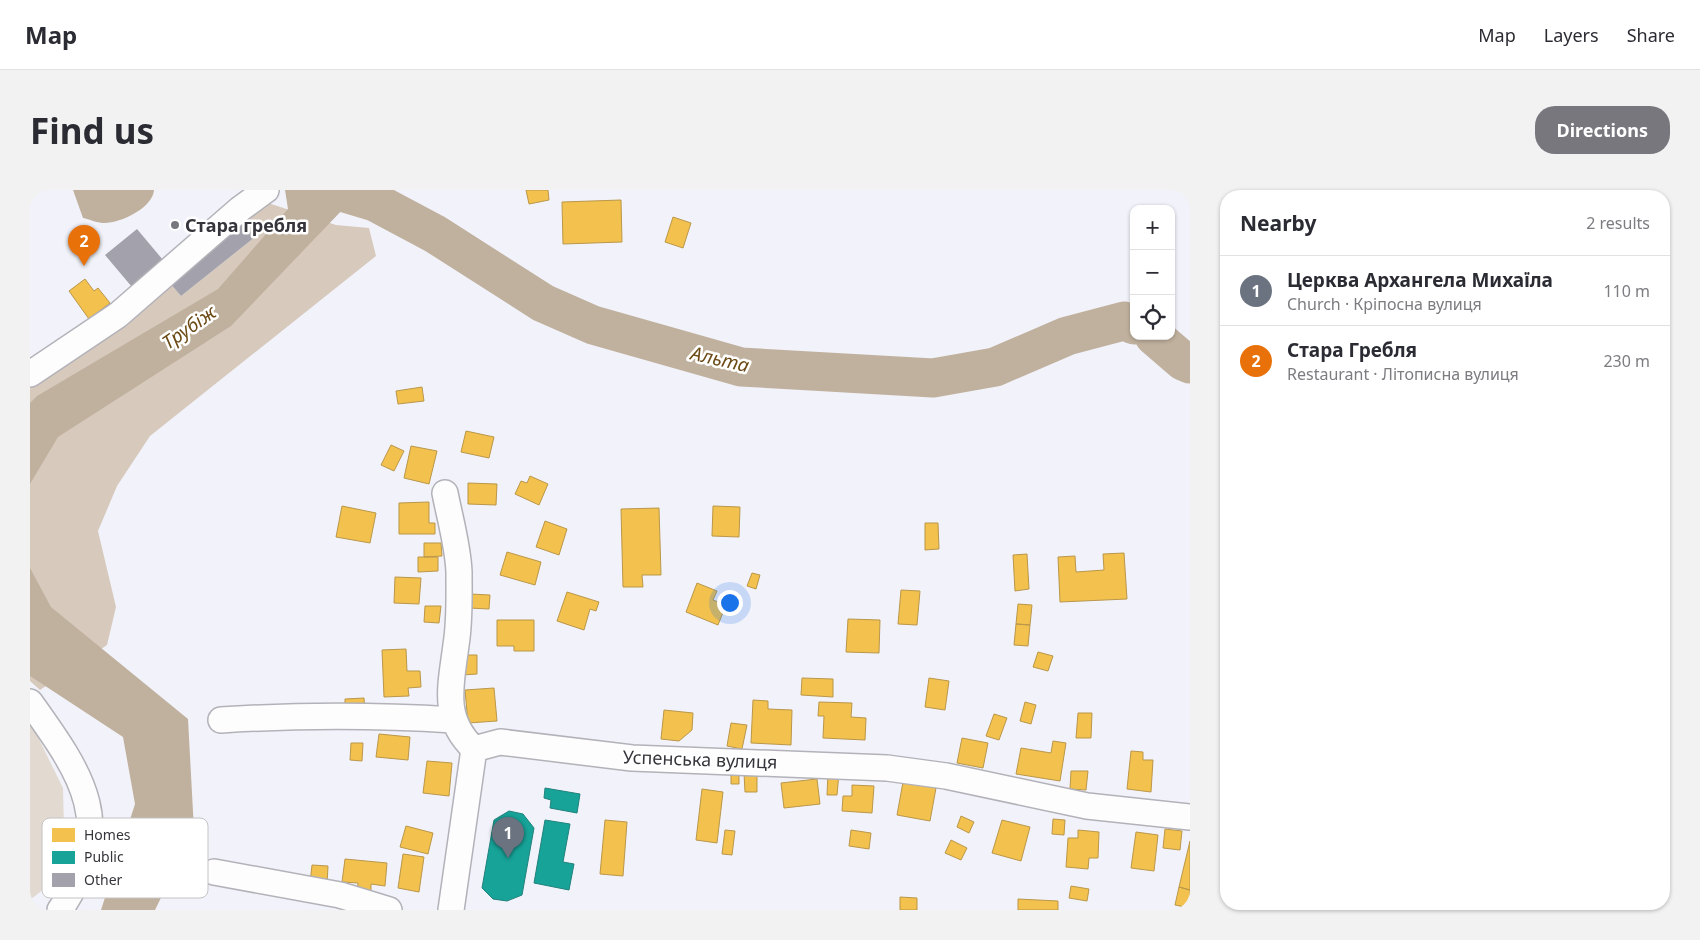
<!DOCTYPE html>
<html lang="en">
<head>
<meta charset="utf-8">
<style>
  :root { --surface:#fff; --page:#f2f2f3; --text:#2b2b33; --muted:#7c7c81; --line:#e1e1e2; --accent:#78777e }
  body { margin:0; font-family:"Noto Sans",sans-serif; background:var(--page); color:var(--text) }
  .controls { position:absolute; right:15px; top:15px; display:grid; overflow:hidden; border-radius:10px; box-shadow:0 1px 4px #0004 }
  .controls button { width:45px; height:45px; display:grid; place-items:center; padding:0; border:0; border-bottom:1px solid var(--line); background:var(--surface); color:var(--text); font:25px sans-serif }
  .you { position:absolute; left:699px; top:412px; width:18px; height:18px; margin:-12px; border:4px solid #fff; border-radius:50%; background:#1a73e8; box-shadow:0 0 0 8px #1a73e833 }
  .badge { display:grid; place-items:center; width:32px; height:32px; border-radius:50%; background:var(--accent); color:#fff; font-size:16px; font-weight:700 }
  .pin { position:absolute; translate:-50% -41px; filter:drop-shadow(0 1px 2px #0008) }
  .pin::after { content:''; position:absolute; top:26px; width:18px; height:15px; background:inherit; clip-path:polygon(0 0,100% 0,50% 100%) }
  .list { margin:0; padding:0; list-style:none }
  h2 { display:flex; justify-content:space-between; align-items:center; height:65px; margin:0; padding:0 20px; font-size:21px }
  h2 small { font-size:16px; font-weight:400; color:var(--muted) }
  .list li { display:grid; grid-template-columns:32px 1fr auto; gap:15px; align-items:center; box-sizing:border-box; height:70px; padding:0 20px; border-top:1px solid var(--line) }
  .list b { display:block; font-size:19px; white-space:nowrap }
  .list p { margin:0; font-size:16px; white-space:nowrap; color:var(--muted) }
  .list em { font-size:16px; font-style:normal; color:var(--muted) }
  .icon { flex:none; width:28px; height:28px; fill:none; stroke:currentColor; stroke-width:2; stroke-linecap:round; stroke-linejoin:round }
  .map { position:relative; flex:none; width:1160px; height:720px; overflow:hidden; border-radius:20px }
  header { display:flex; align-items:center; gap:30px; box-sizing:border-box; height:70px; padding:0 25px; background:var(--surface); border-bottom:1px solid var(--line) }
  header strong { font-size:24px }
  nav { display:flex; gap:28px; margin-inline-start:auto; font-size:18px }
  .intro { display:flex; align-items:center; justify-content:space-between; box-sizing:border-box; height:120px; padding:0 30px }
  h1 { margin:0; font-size:35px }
  .button { padding:12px 22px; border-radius:20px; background:var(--accent); color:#fff; font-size:18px; font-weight:700 }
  main { display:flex; gap:30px; padding:0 30px }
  aside { flex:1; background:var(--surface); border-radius:20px; box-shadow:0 1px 4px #0004 }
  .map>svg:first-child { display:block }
  .green { fill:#e2d9d0 }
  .forest { fill:#d7cabd }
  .water { fill:#c0b19e }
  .homes { fill:#f2c14e; stroke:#ba9749 }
  .public { fill:#17a398; stroke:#20827c }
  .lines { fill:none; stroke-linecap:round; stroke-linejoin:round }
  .river { stroke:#c0b19e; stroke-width:39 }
  .building { fill:#a3a2ac }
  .minor-casing { stroke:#b3b2b9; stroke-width:28 }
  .minor { stroke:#fdfdfe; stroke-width:25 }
  .poi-dot { fill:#78777e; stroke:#fff; stroke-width:2 }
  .labels { text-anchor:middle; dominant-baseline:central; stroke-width:5; stroke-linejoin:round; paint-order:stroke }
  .poi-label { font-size:18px; font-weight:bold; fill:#36353c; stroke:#fff; text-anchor:start }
  .street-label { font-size:18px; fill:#36353c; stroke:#fff }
  .water-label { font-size:19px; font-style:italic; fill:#6b4a15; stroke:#fff }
  .key { fill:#fff; stroke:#c3c2c4; stroke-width:1 }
  .key-label { font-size:14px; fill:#36353c }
</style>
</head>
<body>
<header>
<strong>Map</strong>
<nav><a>Map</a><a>Layers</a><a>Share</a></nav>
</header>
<div class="intro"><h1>Find us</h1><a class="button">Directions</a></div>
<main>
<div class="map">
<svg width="1160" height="720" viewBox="0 0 1160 720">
  <rect width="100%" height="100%" fill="#f2f2fa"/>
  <path class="green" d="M0,531l33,67 2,84 -35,28z"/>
  <path class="forest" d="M235,12l71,23 33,3 7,28 -226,180 -33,50 -19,45 18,76 -9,38 -67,45 -10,-9v-299l139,-100 12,14 74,-59 -12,-15z"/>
  <path class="water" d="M43,0h81c-1,18 -35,34 -51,33 -6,0 -14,-4 -20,-5z
    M255,0h84l5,6 -8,9h-19l-116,121 -173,111 -28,47v-81l7,-7 181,-107 70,-80z
    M0,378l21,39 137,112 6,111 -39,80h-54l34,-106 -12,-67 -93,-61z"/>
  <path class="homes" d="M496,0h22l1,10 -20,4z
    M591,10l1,42 -59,2 -1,-42z
    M643,27l18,6 -8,25 -18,-6z
    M55,89l9,12 4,-3 12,15 -21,16 -20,-28z
    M392,197l2,14 -26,3 -2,-13z
    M436,241l28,6 -5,21 -28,-6z
    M361,255l13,6 -10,20 -13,-6z
    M381,256l26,5 -8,33 -25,-6z
    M500,286l18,8 -9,21 -24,-11 6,-13 6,2z
    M438,293l29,1 -1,21 -28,-1z
    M399,312v21h6v11h-36v-31z
    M312,316l34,7 -6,30 -34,-6z
    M683,316l27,1 -1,30 -27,-1z
    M629,318l2,67h-19l1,12h-20l-2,-78z
    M515,331l22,8 -8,26 -23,-8z
    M895,333h13l1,26 -14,1z
    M394,353h17l1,13 -18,1z
    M477,362l34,10 -6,23 -35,-10z
    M1094,363l3,46 -67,3 -2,-45 17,-1 1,16 28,-2 -1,-16z
    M997,364l2,35 -14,2 -2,-36z
    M388,367h20v14l-20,1z
    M722,383l8,2 -4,14 -9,-3z
    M365,387l26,1 -2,26 -25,-1z
    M667,393l20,8 -4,9 13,5 -8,20 -32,-13z
    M871,400l19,1 -3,34 -19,-1z
    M537,402l32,10 -3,9 -6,-2 -6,21 -27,-9z
    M440,404l20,1 -1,14 -20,-1z
    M988,414l14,1 -2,20 -14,-1z
    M395,416h16l-2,17 -15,-1z
    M818,429l32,1 -1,33 -33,-1z
    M467,430h37v31h-20v-5h-17z
    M986,434l14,1 -2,21 -14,-1z
    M376,459l1,22h13l1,16 -13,1 1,8 -25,1 -2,-47z
    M1008,462l15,4 -5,15 -15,-4z
    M432,465h15v19l-15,1z
    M772,488l31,1v18l-32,-2z
    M899,488l20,3 -4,29 -20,-3z
    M464,498l3,33 -29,2 -3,-33z
    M334,508l1,13 -20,1v-13z
    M723,510l15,1v8l24,1 -1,35 -40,-2z
    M789,512l33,1 -1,14 15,1 -1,22 -42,-2 1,-22h-6z
    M995,512l11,3 -5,19 -11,-3z
    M634,520l29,3 -1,17 -13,11 -18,-2z
    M1048,523h14l-1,25h-15z
    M964,524l13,4 -8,22 -13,-4z
    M701,533l16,2 -5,24 -15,-3z
    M349,544l31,3 -2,23 -32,-3z
    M932,548l26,5 -5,25 -26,-5z
    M1023,551l13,2 -6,38 -44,-7 5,-26 30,5z
    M321,553h12l-1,18 -12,-1z
    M1101,561l12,1v8h10l-2,32 -24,-3z
    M397,571l25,2 -3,33 -26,-3z
    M1041,581h17l-2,19 -16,-1z
    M709,582v12h-8v-11z
    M714,583h13v19h-12z
    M798,583h11l-2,22h-10z
    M787,589l3,25 -36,4 -3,-25z
    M873,592l33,6 -6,33 -33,-6z
    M822,595l22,1 -2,27 -30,-2 1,-15h9z
    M672,599l21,3 -6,51 -21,-3z
    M931,626l13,6 -5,11 -12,-6z
    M1023,629l12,1 -1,15 -12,-1z
    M575,630l22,2 -4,54 -23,-2z
    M972,630l28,7 -9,34 -29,-8z
    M376,636l27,7 -5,21 -28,-7z
    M1135,639l17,2 -2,19 -17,-2z
    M695,640l10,1 -3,24 -10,-1z
    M821,640l20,3 -2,16 -20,-3z
    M1048,640l21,2 -1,26h-9l-1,11 -22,-2 2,-29h10z
    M1106,642l22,3 -4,36 -23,-3z
    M921,650l16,8 -6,12 -16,-7z
    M1160,651v49l-11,-3z
    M373,664l21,3 -5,35 -21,-4z
    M315,669l42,4 -2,23 -14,-2v11l-14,-1 1,-11 -16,-1z
    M282,675l16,1 -1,19 -17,-2z
    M1041,696l18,3 -2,12 -18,-3z
    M1149,697l11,3v18l-15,-3z
    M870,707l17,1v12h-17z
    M988,709l40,2v9h-40z"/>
  <path class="public" d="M515,598l35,6 -3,19 -27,-5 1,-8 -7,-2z
    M479,621l14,3 11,14 -12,67 -15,6 -14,-2 -11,-11 12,-68z
    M515,630l25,4 -7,38 11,2 -5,26 -35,-7z"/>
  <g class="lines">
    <path class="river" d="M305,0l40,12 60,32 108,69 50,22 148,42 192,11 62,-11 72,-31 57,-15 10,4
      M1124,146l29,25 7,3"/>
  </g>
  <path class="building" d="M213,32l12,15 -74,59 -12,-14z
    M107,39l26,31 -31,27 -27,-32z"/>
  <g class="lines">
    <defs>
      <path id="minor" d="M0,184l88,-59 122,-106 26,-19
        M415,303c5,26 13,53 14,79 0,24 1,49 -3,73 -5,40 -15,73 18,104l26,-7 132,16 255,10 59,8 141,30 103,11
        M0,512c53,74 88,123 30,208
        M191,530c78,-5 155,-5 232,0
        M184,682l126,23 49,15
        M421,720l23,-161"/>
    </defs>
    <use href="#minor" class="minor-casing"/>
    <use href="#minor" class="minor"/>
  </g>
  <circle class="poi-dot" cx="145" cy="35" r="5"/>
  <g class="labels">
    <g class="poi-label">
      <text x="155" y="35">Стара гребля</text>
    </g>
    <g class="street-label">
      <text transform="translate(670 569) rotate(2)">Успенська вулиця</text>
    </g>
    <g class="water-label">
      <text transform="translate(159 137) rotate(-35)">Трубіж</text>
      <text transform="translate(690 169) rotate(13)">Альта</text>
    </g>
  </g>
  <rect x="12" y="628" width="166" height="80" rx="8" class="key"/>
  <rect x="22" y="638" width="23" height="14" fill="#f2c14e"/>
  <rect x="22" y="661" width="23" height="13" fill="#17a398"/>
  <rect x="22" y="683" width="23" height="14" fill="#a3a2ac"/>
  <g class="key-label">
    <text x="54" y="650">Homes</text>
    <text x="54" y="672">Public</text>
    <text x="54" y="695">Other</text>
  </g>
</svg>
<div class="controls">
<button>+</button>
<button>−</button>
<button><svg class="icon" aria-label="locate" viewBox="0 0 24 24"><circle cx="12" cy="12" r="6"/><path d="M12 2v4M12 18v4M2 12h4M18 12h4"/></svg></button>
</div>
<div class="you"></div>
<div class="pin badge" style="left:478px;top:668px;background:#6b7280">1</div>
<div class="pin badge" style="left:54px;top:76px;background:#e8710a">2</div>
</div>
<aside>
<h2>Nearby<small>2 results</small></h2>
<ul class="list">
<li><span class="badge" style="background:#6b7280">1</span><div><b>Церква Архангела Михаїла</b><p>Church · Кріпосна вулиця</p></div><em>110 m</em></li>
<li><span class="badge" style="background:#e8710a">2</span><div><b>Стара Гребля</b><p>Restaurant · Літописна вулиця</p></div><em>230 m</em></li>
</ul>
</aside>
</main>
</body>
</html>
